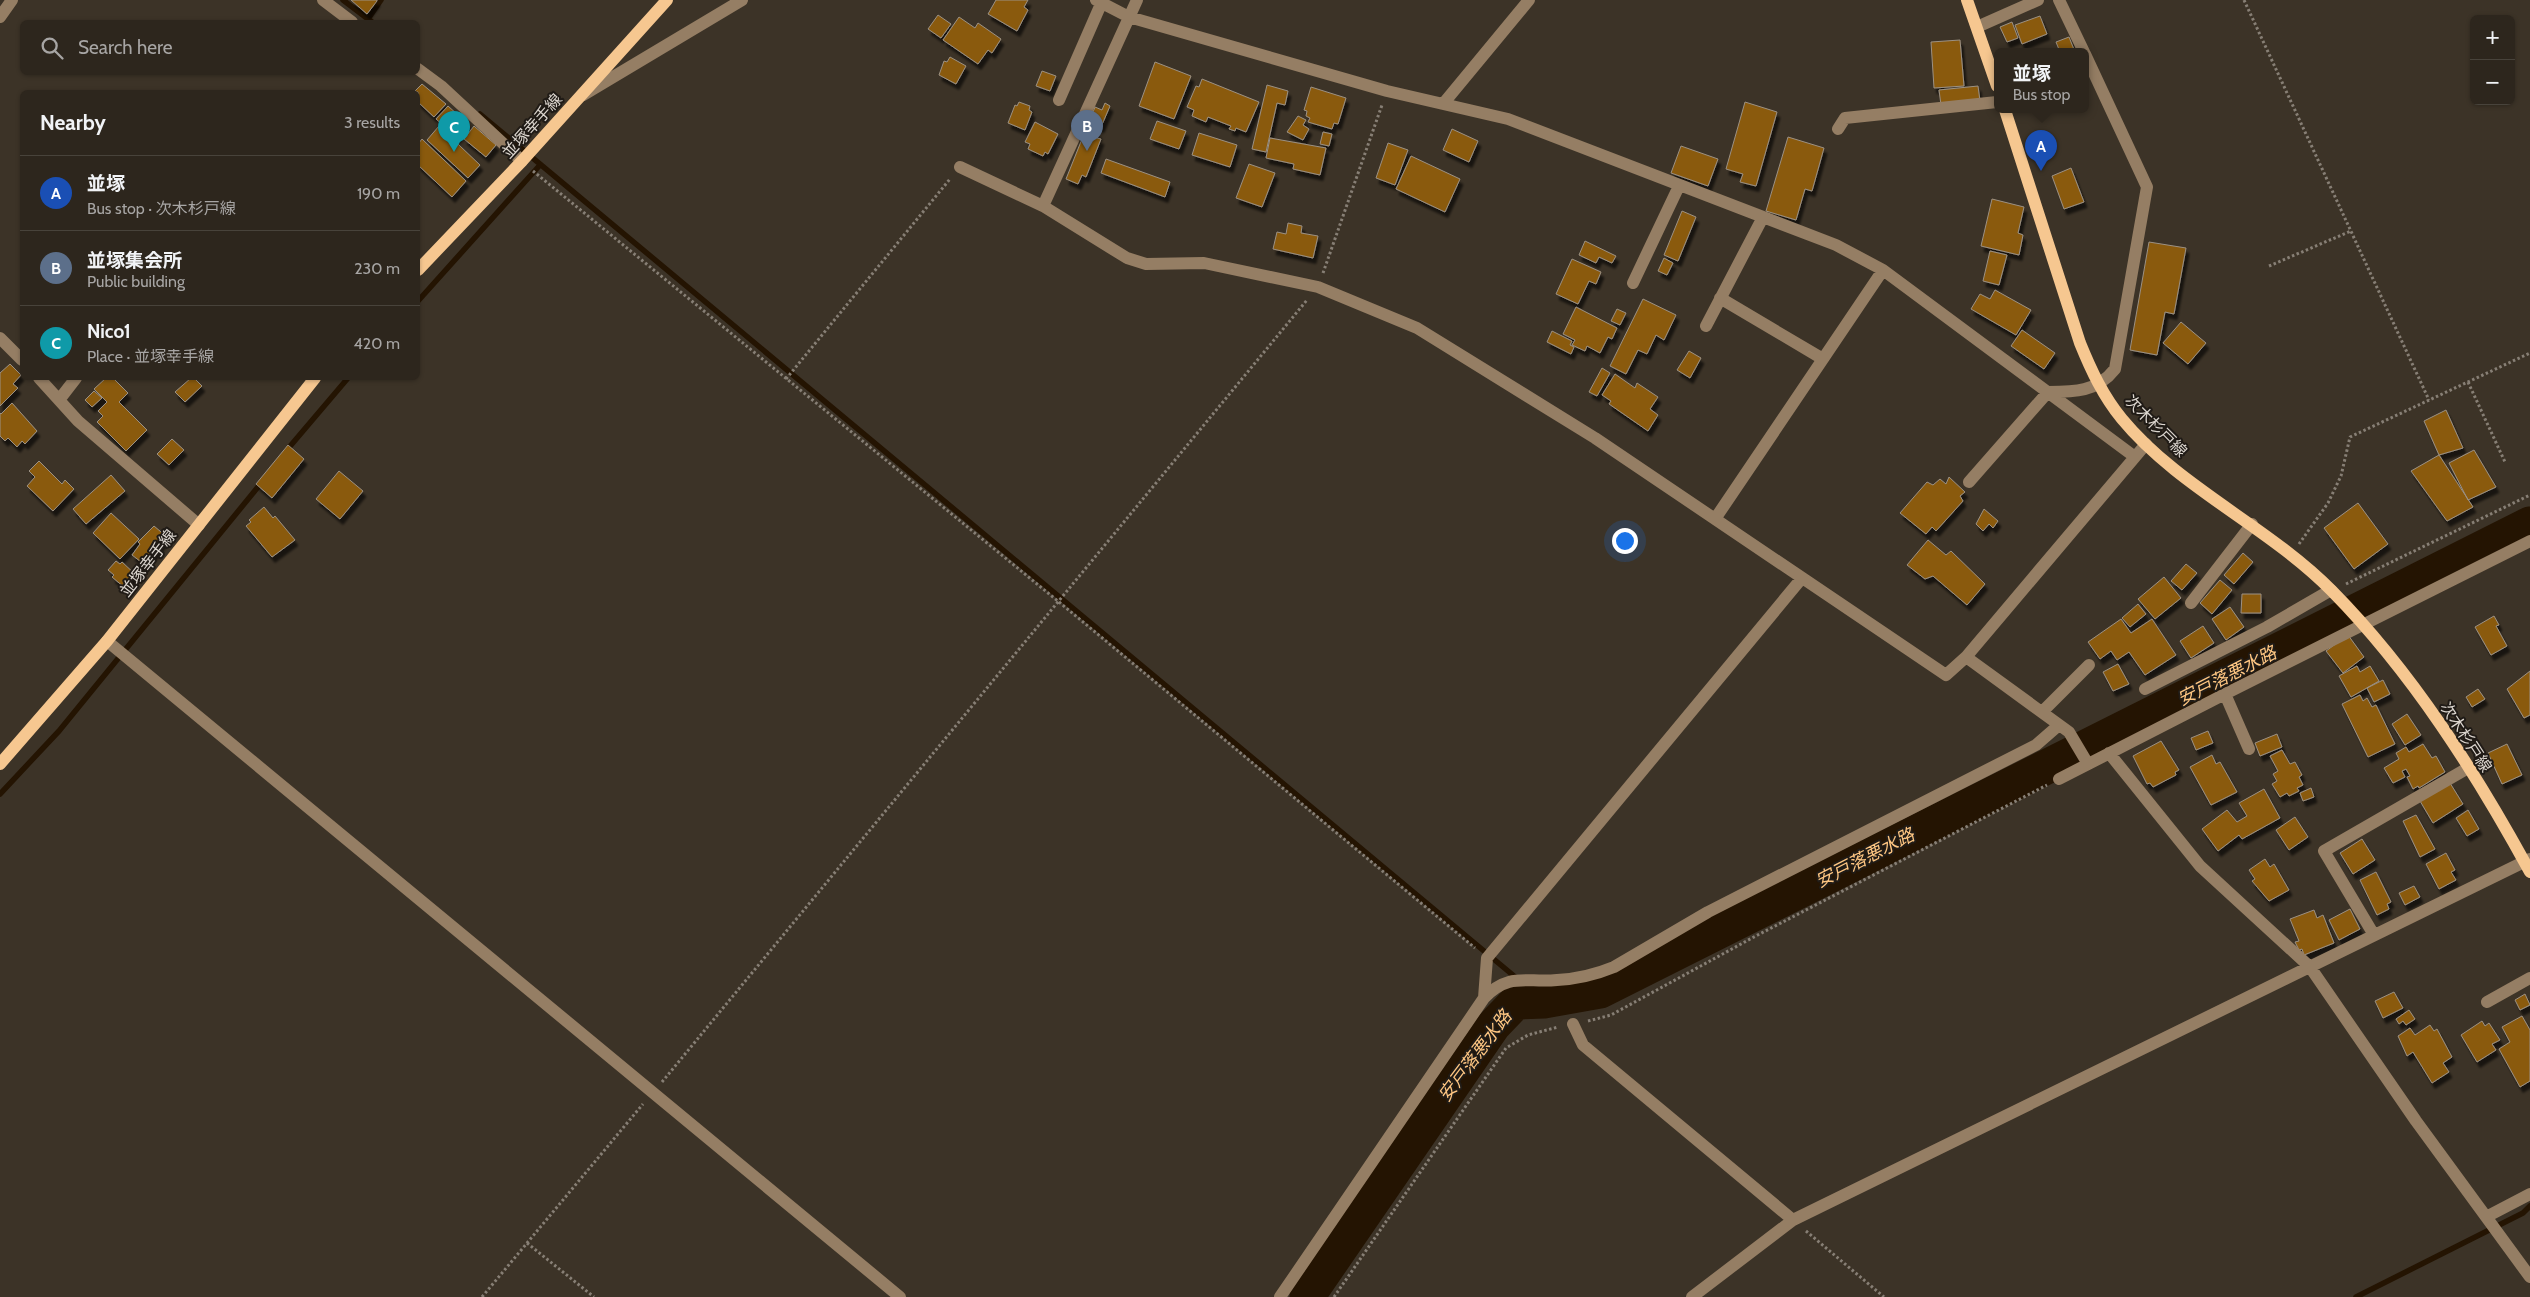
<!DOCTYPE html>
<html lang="en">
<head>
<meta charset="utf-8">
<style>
  :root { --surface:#2d261d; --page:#352e26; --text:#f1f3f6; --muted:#a7a5a4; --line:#48433b; --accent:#8c9099 }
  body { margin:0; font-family:Cabin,"Noto Sans JP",sans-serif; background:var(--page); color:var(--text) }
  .controls { position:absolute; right:15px; top:15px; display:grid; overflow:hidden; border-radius:8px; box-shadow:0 1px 4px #0004 }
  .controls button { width:45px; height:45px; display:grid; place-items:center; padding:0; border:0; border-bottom:1px solid var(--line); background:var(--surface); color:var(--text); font:25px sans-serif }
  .you { position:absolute; left:1624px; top:540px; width:18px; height:18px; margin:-12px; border:4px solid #fff; border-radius:50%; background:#1a73e8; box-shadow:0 0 0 8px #1a73e833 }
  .badge { display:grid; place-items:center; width:32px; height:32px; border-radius:50%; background:var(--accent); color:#fff; font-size:16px; font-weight:700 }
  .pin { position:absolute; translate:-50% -41px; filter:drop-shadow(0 1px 2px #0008) }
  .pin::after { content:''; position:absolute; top:26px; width:18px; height:15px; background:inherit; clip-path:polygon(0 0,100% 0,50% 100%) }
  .popup { position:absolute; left:1994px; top:48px; width:95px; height:65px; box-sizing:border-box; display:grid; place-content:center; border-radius:8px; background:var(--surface); filter:drop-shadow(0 1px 4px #0005); font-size:16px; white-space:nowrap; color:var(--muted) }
  .popup b { font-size:19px; color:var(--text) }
  .popup::after { content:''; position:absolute; left:50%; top:100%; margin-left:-10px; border:10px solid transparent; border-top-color:var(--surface) }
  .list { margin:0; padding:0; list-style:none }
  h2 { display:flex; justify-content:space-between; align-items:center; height:65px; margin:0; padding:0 20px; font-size:21px }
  h2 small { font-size:16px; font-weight:400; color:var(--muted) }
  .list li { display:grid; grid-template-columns:32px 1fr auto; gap:15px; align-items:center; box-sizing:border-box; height:75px; padding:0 20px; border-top:1px solid var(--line) }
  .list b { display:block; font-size:19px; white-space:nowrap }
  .list p { margin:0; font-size:16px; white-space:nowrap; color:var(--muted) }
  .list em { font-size:16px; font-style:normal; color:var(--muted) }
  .icon { flex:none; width:28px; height:28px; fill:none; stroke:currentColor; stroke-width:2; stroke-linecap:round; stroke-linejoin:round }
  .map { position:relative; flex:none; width:2530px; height:1297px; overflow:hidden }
  .search { position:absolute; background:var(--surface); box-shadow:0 1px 4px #0004; left:20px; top:20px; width:400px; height:55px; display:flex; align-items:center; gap:12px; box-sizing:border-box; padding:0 18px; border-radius:8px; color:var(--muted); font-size:19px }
  .panel { position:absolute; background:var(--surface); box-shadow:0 1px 4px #0004; left:20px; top:90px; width:400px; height:290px; border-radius:8px }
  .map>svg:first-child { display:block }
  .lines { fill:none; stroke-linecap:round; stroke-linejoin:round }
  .stream { stroke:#241402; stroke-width:5.5 }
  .river { stroke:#241402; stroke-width:35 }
  .building { fill:#8a5a0f; stroke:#9c9183; filter:url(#shadow) }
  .path { stroke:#877f75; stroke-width:3; stroke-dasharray:2.5 2.5; stroke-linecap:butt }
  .minor { stroke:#957e64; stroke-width:12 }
  .major { stroke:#f6c790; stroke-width:12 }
  .labels { text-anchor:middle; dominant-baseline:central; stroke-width:4; stroke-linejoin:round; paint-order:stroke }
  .street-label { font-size:16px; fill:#dcd6cf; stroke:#201b16 }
  .water-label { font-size:18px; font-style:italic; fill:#fec682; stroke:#201b16 }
</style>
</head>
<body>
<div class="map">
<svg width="2530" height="1297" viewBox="0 0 2530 1297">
  <defs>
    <filter id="shadow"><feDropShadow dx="3" dy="5.5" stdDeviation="1" flood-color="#0009"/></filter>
  </defs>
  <rect width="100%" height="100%" fill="#3c3327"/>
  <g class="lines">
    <path class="stream" d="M343,0l29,22
      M368,19l13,-19
      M480,114l1064,887
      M418,301l122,-136
      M286,451l62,-73
      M0,794l59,-63 203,-249
      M2356,1297l167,-84 7,-7"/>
    <path class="river" d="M1307,1297l186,-271 23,-24 28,-1 56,-10 930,-467"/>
  </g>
  <path class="building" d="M351,0h26v1l-10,13z
    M996,0h32l-4,7 4,3 -11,21 -29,-17z
    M938,15l13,9 -10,14 -13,-9z
    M2040,16l7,18 -25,10 -7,-19z
    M959,17l16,11 3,-5 23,16 -9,14 -4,-3 -10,14 -35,-24z
    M2012,22l6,16 -11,4 -7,-15z
    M2069,37l6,15h-15l-4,-10z
    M1960,40l4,46 -30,2 -3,-46z
    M950,57l16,9 -10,18 -17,-9 5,-14 3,1z
    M1155,62l36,14 -17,43 -35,-13z
    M1042,71l14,5 -6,15 -14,-5z
    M1202,79l57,23 -13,30 -10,-4 -1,3 -6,-2 2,-3 -23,-9 -2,5 -14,-6 2,-6 -7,-3 9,-21 3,1z
    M422,84l24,20 -12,13 -16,-15v-10h-4z
    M1267,85l21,6 -3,14 -8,-2 -11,49 -14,-3z
    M1978,86l2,15 -39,4 -2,-15z
    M1311,87l35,11 -8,26 -4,-1 -2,6 -24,-7 2,-4 -4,-2 1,-5 -3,-1z
    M1019,102l11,4 -1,4 3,2 -7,18 -17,-7 7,-18 2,1z
    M1745,102l32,10 -21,74 -16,-4 3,-8 -17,-5z
    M1105,103l5,3 -9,21 -12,-5 6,-15 7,3z
    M448,106l20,18 -11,13 -21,-18z
    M1298,116l8,4 -3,5 6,4 -6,11 -16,-8z
    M1157,121l29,10 -7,18 -29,-10z
    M1035,122l23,12 -10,20 -3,-2 -2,4 -15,-7 2,-5 -5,-2z
    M439,126l41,39 -12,13 -41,-38z
    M474,126l22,19 -10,12 -22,-18z
    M1086,129l13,5 -2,4 4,1 -15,38 -4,-2 -4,9 -12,-5z
    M1452,129l26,12 -9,21 -26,-12z
    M1323,132l9,2 -3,12 -9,-2z
    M1199,133l38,12 -7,22 -38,-12z
    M1788,137l36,11 -12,43 -7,-2 -9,31 -30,-9z
    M1270,138l56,10 -6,27 -27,-6 1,-5 -28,-6z
    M422,139l44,42 -14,16 -34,-32v-21z
    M1388,143l20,7 -13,35 -19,-7z
    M1681,146l37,13 -10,27 -37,-13z
    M1411,156l49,23 -15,33 -49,-23z
    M1106,159l64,23 -5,15 -64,-24z
    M1249,164l26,9 -13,34 -26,-9z
    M2071,168l13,34 -20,7 -12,-33z
    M1992,199l32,8 -6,26 5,2 -4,20 -38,-9z
    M1682,211l14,6 -18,44 -14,-6z
    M1288,223l14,3 -1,7 17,3 -5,22 -40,-9 4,-17 9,2z
    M1585,241l31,15 -4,7 -13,-6 -3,6 -17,-8z
    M2149,242l37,6 -12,66 -9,-2 -8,43 -27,-5z
    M1990,251l17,4 -8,30 -16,-4z
    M1664,258l9,5 -6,12 -9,-4z
    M1572,259l29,13 -5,12 -7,-3 -11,23 -22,-10z
    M1995,290l36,20 -15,25 -45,-26 9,-15 10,5z
    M1643,299l33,16 -12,25 -8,-5 -9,19 -9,-4 -12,24 -16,-8z
    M1576,307l41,21 -5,11 -4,-2 -8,16 -13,-7 -2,5 -13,-6 3,-5 -12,-6z
    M1617,309l9,4 -6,12 -9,-4z
    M2181,322l25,21 -18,21 -25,-21z
    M2022,330l33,23 -11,16 -33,-23z
    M1552,331l20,10 -2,4 4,2 -3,7 -24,-12z
    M1689,351l12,7 -11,20 -13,-8z
    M10,364l11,11 -8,9 5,4 -18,18v-33z
    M1602,368l8,5 -13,23 -8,-4z
    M1615,374l20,14 2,-5 21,14 -8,12 8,6 -10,16 -39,-27 2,-3 -9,-6z
    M106,378h7l15,15 -9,9 28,28 -21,21 -29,-29 6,-6 -5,-5 9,-9 -13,-13z
    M191,378h3l8,8 -17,16 -10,-10z
    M94,391l8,7 -10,9 -7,-7z
    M12,403l25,28 -12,13 -3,-3 -5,6 -9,-9 -3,3 -5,-5v-23l1,1z
    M2446,410l17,38 -24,7 -15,-34z
    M172,439l12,11 -15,15 -12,-11z
    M288,445l16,14 -32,39 -16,-14z
    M2474,450l22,37 -28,13 -19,-37z
    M2439,455l34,52 -26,14 -36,-50z
    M39,461l23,23 3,-4 9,9 -21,22 -26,-25 8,-9 -6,-6z
    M339,471l24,20 -23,28 -24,-20z
    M111,475l14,16 -39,33 -13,-15z
    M1949,477l16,15 -5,4 3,5 -27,30 -4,-4 -6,7 -26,-21 27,-31 6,3 7,-6 6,5z
    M2358,503l30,41 -34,25 -30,-41z
    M264,507l9,11 2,-2 20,24 -23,17 -26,-31 5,-4 -2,-2z
    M1984,509l14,12 -5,7 -4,-4 -6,7 -7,-7z
    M111,513l28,26 -19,20 -27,-26z
    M154,526l13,11 -22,28 -13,-10 8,-11 -2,-2z
    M1928,540l18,15 5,-4 34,33 -18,21 -34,-29 -8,3 -18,-14z
    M2243,553l10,9 -19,22 -10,-9z
    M116,561l4,3 2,-2 14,13 -11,13 -13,-11 2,-2 -6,-5z
    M2186,564l11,9 -15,17 -11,-9z
    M2164,577l17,21 -26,21 -17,-20z
    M2220,580l12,10 -20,24 -12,-11z
    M2242,594h19v19h-20z
    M2138,604l8,10 -16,13 -8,-9z
    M2230,607l14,20 -18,13 -14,-21z
    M2494,616l5,9 -3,1 11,20 -16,9 -16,-28z
    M2121,619l10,14 21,-14 24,36 -31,20 -16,-23 -12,8 -6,-9 -11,8 -12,-17z
    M2203,626l11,17 -23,15 -11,-17z
    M2348,635l16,22 -21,16 -17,-22z
    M2118,664l11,20 -16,7 -10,-19z
    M2357,666l3,6 10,-6 9,15 -28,16 -12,-21z
    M2530,671v44l-6,3 -17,-29z
    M2383,680l7,14 -16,8 -7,-14z
    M2478,689l7,10 -13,8 -6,-10z
    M2360,695l3,6 4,-3 5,9 4,-2 19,39 -27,13 -26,-53z
    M2407,714l14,21 -16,10 -13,-21z
    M2208,731l5,12 -17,7 -5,-12z
    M2277,734l5,13 -22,9 -5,-13z
    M2161,741l18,29 -4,2 1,3 -23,12 -3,-4 -3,1 -14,-28z
    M2423,744l9,14 4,-2 9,16 -26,16 -1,-2 -5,3 -6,-12 3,-1 -4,-7 -4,2 3,6 -12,6 -9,-15 15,-9 -3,-6 10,-6 3,5z
    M2507,744l15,31 -20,9 -14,-31z
    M2282,750l8,14 5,-2 7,13 -3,2 4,8 -6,3 2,3 -10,5 -2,-3 -7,4 -8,-13 5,-3 -4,-7 5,-3 -8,-15z
    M2212,755l4,9 4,-2 17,30 -26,13 -21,-38z
    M2450,783l13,21 -30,19 -13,-22z
    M2311,788l3,9 -11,4 -3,-8z
    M2264,789l16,29 -38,21 -3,-4 -21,16 -16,-22 25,-19 10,12 10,-6 -8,-13z
    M2468,810l11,19 -12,7 -11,-18z
    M2416,815l19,34 -15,8 -17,-36z
    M2295,817l13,20 -19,13 -13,-20z
    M2362,839l13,21 -22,14 -13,-21z
    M2446,853l9,17 -4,2 5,8 -17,9 -13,-25z
    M2265,859l5,8 4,-3 15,26 -20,11 -17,-20 3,-2 -6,-9z
    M2376,872l15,30 -4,2 2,5 -12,6 -17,-35z
    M2414,886l6,11 -15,8 -6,-12z
    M2350,909l10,20 -21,11 -10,-20z
    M2314,910l3,8 6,-3 11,28 -30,12 -2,-6 -3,1 -4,-8 4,-1 -9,-22z
    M2394,992l9,16 -20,10 -8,-17z
    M2525,994l5,11 -10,5 -5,-10z
    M2409,1010l6,9 -9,6 -3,-4 -4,3 -3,-5z
    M2522,1016l8,14v51l-10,6 -21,-38 11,-7 -8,-15z
    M2482,1021l3,5 4,-3 11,17 -8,4 4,6 -19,12 -16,-27z
    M2430,1025l4,6 3,-2 15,28 -9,6 6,9 -17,11 -19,-31 -6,4 -9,-20 12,-8 5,7z"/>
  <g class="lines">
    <path class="path" d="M2244,0l185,400
      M533,171l526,431 416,346
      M2269,266l82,-35
      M1323,273l59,-168
      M786,379l164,-200
      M2468,382l37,80
      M2299,544l29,-41 13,-27 9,-39 180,-84
      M2346,584l184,-89
      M1588,1021l23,-6 141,-77 295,-153
      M662,1082l645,-782
      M1806,1231l78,66
      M527,1243l67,54
      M482,1297l161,-193
      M1334,1297l172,-249 22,-13 30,-8"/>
    <path class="minor" d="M323,0l29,22
      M1096,0l33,17 258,74 121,28 328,126 47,25 252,187
      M2059,0l25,52
      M0,17l12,-17
      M1977,27l61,-27
      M418,69l23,17 81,75
      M583,95l159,-95
      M1059,100l42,-96
      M1443,104l86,-104
      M1838,129l7,-11 152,-16
      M960,167l83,39 84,52 19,6 58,-1 114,24 99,41 178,110 351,237 20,-18 180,-213
      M1043,206l94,-206
      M1633,283l46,-97
      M1720,298l103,61
      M1706,326l56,-107
      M0,338l22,22
      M39,378l39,43 121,104
      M59,400l17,-22
      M1969,482l79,-90c26,0 49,0 67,-23l32,-182 -62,-133
      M1715,519l168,-249
      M2191,603l61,-79
      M107,641l793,656
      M1966,657l103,75 19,32
      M2145,689l122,-62 64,-37
      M2225,694l24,55
      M2042,712l47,-47
      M2109,753l91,113 110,101 106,154 114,156
      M2059,779l166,-85 305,-153
      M2374,935l-50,-84 144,-83
      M1484,998l3,-40 315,-380
      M2487,1002l43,-24
      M1573,1024l10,21 210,175
      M2486,1217l44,-23
      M1280,1297l204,-299c25,-26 42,-15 73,-18 19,-1 40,-6 57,-13l94,-55 328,-167 23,-20
      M1692,1297l101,-77 737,-361"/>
    <path class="major" d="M1967,0l30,86
      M2005,110l75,233c11,27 23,53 42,76 56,68 147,108 210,172 80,81 144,182 198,281
      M418,270l104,-109 145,-161
      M0,764l107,-123 208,-263"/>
  </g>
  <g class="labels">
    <g class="street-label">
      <text transform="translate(532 126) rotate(-48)">並塚幸手線</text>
      <text transform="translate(2156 426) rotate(45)">次木杉戸線</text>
      <text transform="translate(148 563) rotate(-52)">並塚幸手線</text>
      <text transform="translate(2466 737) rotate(57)">次木杉戸線</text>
    </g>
    <g class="water-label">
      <text transform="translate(2227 676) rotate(-27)">安戸落悪水路</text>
      <text transform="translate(1865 858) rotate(-27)">安戸落悪水路</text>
      <text transform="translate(1475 1056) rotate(-53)">安戸落悪水路</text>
    </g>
  </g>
</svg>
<div class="controls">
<button>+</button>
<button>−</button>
</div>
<div class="you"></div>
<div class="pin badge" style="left:2041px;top:171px;background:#1a4fb4">A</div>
<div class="popup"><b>並塚</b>Bus stop</div>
<div class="pin badge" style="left:1087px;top:151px;background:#5c6f8a">B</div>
<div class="pin badge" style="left:454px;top:152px;background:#0f9aa8">C</div>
<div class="search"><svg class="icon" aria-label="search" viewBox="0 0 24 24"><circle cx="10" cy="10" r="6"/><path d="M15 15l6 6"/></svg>Search here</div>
<section class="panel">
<h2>Nearby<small>3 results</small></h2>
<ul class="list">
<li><span class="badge" style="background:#1a4fb4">A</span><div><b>並塚</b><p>Bus stop · 次木杉戸線</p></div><em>190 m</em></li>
<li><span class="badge" style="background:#5c6f8a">B</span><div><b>並塚集会所</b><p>Public building</p></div><em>230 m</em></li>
<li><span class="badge" style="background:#0f9aa8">C</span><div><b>Nico1</b><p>Place · 並塚幸手線</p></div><em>420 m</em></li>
</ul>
</section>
</div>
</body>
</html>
